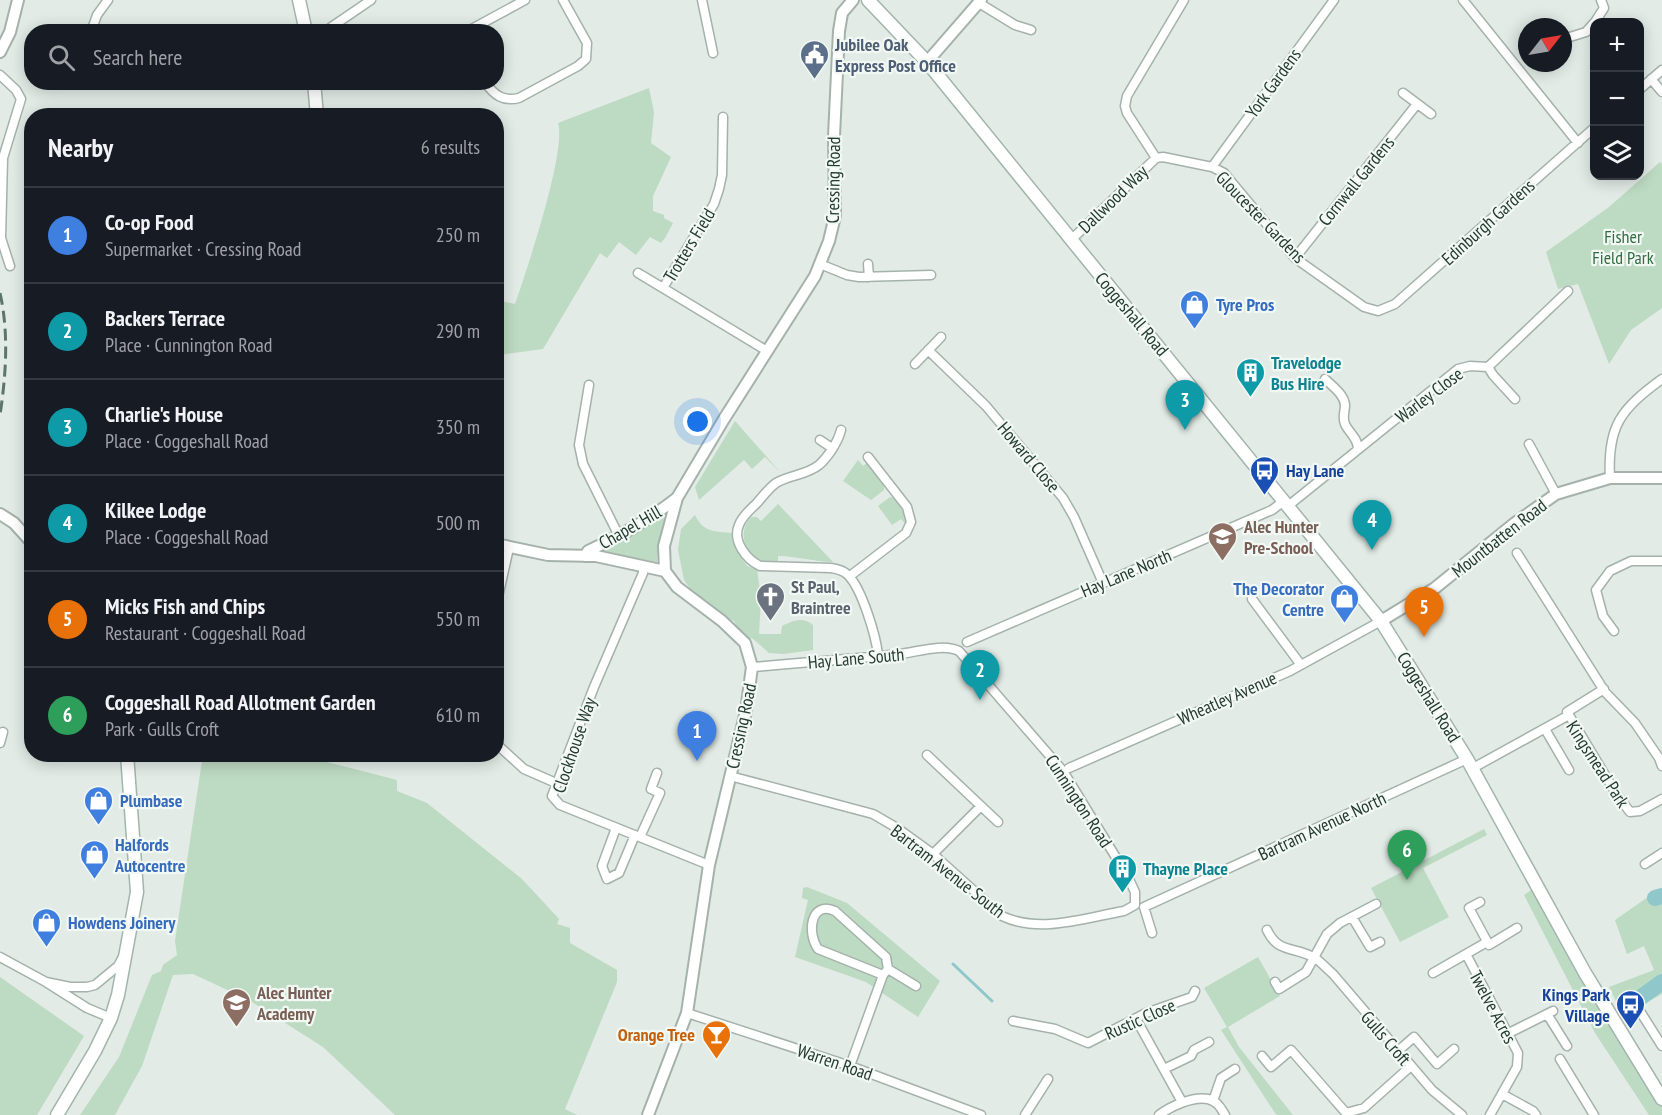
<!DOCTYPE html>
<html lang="en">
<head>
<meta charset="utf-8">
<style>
  :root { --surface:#171b24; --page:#242831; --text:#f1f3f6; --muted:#9ea1a6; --line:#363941; --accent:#e57966 }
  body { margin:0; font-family:"PT Sans Narrow",sans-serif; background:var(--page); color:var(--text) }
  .controls { position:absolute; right:18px; top:18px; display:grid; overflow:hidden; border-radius:12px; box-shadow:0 3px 15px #0003 }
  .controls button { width:54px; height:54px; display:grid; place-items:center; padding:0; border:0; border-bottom:2px solid var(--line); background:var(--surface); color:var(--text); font:30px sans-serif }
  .compass { position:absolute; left:1518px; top:18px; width:54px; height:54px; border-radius:50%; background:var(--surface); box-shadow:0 3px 15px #0003; rotate:59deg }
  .you { position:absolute; left:698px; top:422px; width:21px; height:21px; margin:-15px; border:4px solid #fff; border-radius:50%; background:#1a73e8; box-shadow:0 0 0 9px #1a73e833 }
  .badge { display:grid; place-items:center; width:39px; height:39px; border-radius:50%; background:var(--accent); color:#fff; font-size:20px; font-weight:700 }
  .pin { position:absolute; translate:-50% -50px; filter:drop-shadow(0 2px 3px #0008) }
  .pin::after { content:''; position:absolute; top:32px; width:21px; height:18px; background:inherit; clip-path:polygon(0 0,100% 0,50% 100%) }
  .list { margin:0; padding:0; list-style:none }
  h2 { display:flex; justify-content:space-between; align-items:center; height:78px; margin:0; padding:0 24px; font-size:26px }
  h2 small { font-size:20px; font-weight:400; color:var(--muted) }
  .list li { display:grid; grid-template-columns:39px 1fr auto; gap:18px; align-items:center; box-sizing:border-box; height:96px; padding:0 24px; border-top:2px solid var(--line) }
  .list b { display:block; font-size:22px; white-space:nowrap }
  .list p { margin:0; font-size:20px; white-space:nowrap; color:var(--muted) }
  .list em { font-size:20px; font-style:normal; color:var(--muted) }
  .icon { flex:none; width:33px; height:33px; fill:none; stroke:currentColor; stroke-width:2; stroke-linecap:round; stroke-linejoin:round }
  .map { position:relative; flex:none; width:1662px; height:1115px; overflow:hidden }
  .search { position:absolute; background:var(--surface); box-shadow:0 3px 15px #0003; left:24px; top:24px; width:480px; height:66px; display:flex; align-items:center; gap:15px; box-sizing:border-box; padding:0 21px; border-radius:24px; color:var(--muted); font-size:22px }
  .panel { position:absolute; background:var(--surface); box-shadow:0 3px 15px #0003; left:24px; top:108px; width:480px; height:654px; border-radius:24px }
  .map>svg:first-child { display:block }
  .green { fill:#bddac2 }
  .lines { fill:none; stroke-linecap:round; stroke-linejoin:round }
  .stream { stroke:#8fc7cb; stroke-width:3 }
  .river { stroke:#8fc7cb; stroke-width:16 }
  .minor-casing { stroke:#a5b2ac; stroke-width:11 }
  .tertiary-casing { stroke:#a5b2ac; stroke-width:14 }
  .secondary-casing { stroke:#a2b5ad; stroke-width:15 }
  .minor { stroke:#fff; stroke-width:8 }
  .tertiary { stroke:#fff; stroke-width:10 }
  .secondary { stroke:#fff; stroke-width:12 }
  .rail { stroke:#5e756d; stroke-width:3; stroke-dasharray:12 6; stroke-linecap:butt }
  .labels { text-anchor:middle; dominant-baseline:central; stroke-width:4.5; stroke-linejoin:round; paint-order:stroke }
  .service-label { font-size:18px; font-weight:bold; fill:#4e5e75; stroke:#f2f8f4; text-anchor:start }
  .street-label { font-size:18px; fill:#243a32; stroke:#f2f8f4 }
  .park-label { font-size:18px; fill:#326d43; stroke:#f2f8f4 }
  .shop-label { font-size:18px; font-weight:bold; fill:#366cbe; stroke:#f2f8f4; text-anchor:start }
  .culture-label { font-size:18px; font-weight:bold; fill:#0d838f; stroke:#f2f8f4; text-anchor:start }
  .transit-label { font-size:18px; font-weight:bold; fill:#164399; stroke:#f2f8f4; text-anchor:start }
  .education-label { font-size:18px; font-weight:bold; fill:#785e54; stroke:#f2f8f4; text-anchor:start }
  .worship-label { font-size:18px; font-weight:bold; fill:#5b616d; stroke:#f2f8f4; text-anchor:start }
  .food-label { font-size:18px; font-weight:bold; fill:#c56008; stroke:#f2f8f4; text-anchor:end }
</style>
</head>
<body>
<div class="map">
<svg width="1662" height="1115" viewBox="0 0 1662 1115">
  <rect width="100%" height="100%" fill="#e2ebe6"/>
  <path class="green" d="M649,88l5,24 -3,31 20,14 -18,39v15l11,4v3l9,5 -8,15 -4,5 -11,-6 -14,18 -17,-13 -12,16 -7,-5 -57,96 -45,6 -1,-55 18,4c11,-31 52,-154 43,-181z
    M1660,162l2,2v144l-31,22 -22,34 -31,-80 -20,5 -12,-37 63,-45z
    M735,421l45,51 -15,-15 -13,12 -8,-9 -45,40 -4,-13z
    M858,460l5,6 5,-4 16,22v6l-13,10 -28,-19z
    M890,497l5,1 11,15v12l-5,-6 -9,6 -14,-19z
    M778,504l55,58c-19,0 -36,-6 -55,-6v6c-7,0 -13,1 -20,-3 -16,-8 -19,-30 -7,-42h6l4,4z
    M669,510l2,2 -13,31 -1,19 -48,-8 -6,-5 8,-2z
    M695,515c9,18 19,16 37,18l9,24 6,9 10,3 4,29 -2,36h22l1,-8c11,-5 21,-10 31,-1v25l-30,4 -14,-1 -17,-15 -5,3 -6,-6 -7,-14 -9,-4 -32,-24 -9,-13 -6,-30 3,-21z
    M203,754l97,1 97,25v11l30,12 95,76 37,40 -2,5 13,4v15l47,27v12l-52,127 12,6h-182l-72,-68 -74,-47 -56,-26 -20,1 -31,91 -27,49h-35l39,-58 33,-82 9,-4 2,-6 14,-10 -2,-14z
    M1484,829l3,6 -64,33 26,49 -49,25 -29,-54z
    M807,887l40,16 93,78 -22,36 -52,-35 -71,-25 13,-57 -6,-2 1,-10z
    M1534,888l128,218v9h-13l-54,-82 -71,-138z
    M1662,891v103l-39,21 -14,-28 45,-17 -10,-24 -17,8 -12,-34 33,-23z
    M1258,957l22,39 -52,31 11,20 54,68h-16l-2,-2 -54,-83 6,-3 -23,-39z
    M0,977l84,59 -47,79h-37z"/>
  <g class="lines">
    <path class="stream" d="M953,964l39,37"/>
    <path class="river" d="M1655,898l7,-2
      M1633,1003l29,-21"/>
    <defs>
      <path id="minor" d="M702,0l11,53
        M1184,0l-57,96 -2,10 2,7 29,45 7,-1 49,10 12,6 71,85 69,49 14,4 17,-7 199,-176
        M1463,0l115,143
        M979,3l36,22 16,5
        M1595,22l9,-14 -3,-8
        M91,32l6,-17 11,-15
        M324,32l47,-32
        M466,32l59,-32
        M1570,37l16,-5 8,-9
        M0,75l16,15 5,9 -18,59 -2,80 9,28
        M1651,79l11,13
        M485,82c9,13 18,20 34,16l59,-32 8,-7 1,-16 -24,-43
        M1640,89l22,-19
        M1403,93l28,21
        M723,117l-1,58 -3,14 -5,15 -51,84 104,63
        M1212,167l122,-167
        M1071,240l85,-82
        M1295,258l122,-154
        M820,264l27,11 12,2 72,-2
        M868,264l1,13
        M638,273l25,15
        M928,350l58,56 77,92 11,19 29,66
        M915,364l26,-27
        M1488,367l5,8 22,24
        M1325,379c7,7 19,15 20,26 0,7 -3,12 0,19 4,9 13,14 13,25
        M589,385l-10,60 4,19 36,72
        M841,430c-3,12 -13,27 -22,35 -12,10 -30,10 -43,18 -7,5 -13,13 -19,20 -6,6 -15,13 -18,22 -7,16 7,34 21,41l71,2c7,1 13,3 17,7 14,14 28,61 30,80
        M820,440l12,8
        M1529,444l27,50
        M1610,478c-3,-52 11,-69 52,-99
        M1288,506l170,-137 12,-3 18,1 80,-76
        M1517,553l88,139 30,31 24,35 3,8
        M643,568v5l-49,114 -42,109 8,9 149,60
        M850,576l56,-43 5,-11 -4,-15 -39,-50
        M1252,599l49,66
        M496,606l13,-58
        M1614,631l-11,-15 -7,-26 14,-19 21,-10h31
        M967,642l305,-132 12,-9
        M1567,712l37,-23
        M1545,729l24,41
        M0,743l3,-11
        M496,747l5,1 23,21 32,14
        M927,755l54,51 -48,48
        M1069,768l221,-97 91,-50
        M1473,768l96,-53 48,80 13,17 10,-1 22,-12
        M730,776l143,38 24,14 36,26 69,62c38,18 82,2 122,-5l11,-6v-13l-7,-15 -65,-106 -104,-120c-16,-8 -42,1 -59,3 -49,5 -99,9 -148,13
        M981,806l17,16
        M616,828l-14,38 5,13 12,-6 16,-38
        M640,837l20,-44 -9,-4 6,-16
        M1645,864l17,-11
        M1480,902l-11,6 20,37 28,-17
        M1352,917l18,30 10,-5
        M1267,930c11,24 28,16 48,28 6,4 12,11 18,16l99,116 30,25
        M1152,933l-8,-26 323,-148
        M1487,942l-21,12 52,99 -1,14 -27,48
        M0,957l46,25 24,5h17l8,-2 23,-19 5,-9
        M888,969l28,17
        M1433,973l33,-19
        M46,982l41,26 24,10
        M1275,982l4,7 27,-17 21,-38 13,-11 36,-19
        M1638,1008l24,38
        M687,1013l163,53 131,49
        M1547,1014l20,32
        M1136,1019l46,83
        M1013,1021l42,8 33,14 58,-30 46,-16 3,-6
        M1507,1034l46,-23
        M1398,1051l16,-14 23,27 17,-15
        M1262,1056l9,11 20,-17 55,63 18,-5 47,-42
        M1560,1059l34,56
        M850,1066l33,-91 5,-6 -2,-12 -51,-46c-25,-11 -28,23 -17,38l65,26
        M1164,1069l27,-13 3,-6 15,-8
        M1502,1094l31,17 3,4
        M1213,1101l8,-23 14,-9
        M1025,1115l23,-36
        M1159,1115c12,-9 34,-19 49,-16 9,2 13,9 17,16"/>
      <path id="tertiary" d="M0,52l10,-20 8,-32
        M927,62l54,-62
        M0,514l14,9 18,20
        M496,544l52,11 48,1 69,15
        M585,556l3,-5c33,-15 61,-31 89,-53
        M1381,621l54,-33 80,-65 41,-29 54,-16h52
        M648,1115l39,-102 22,-148 37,-154 6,-44 -7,-24 -23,-22 -45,-34 -12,-16 -1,-25 13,-48 47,-79 91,-143 14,-35 6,-25 -1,-80 5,-105 3,-18 11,-13"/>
      <path id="secondary" d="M299,0l7,32
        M868,0l59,62 454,559 86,138 118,214 77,126
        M314,82l3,34
        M57,1115l38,-64 16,-33 7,-23 19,-103 -10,-138"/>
    </defs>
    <use href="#minor" class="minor-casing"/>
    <use href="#tertiary" class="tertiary-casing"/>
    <use href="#secondary" class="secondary-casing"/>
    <use href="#minor" class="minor"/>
    <use href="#tertiary" class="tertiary"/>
    <use href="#secondary" class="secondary"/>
    <path class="rail" d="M0,293c9,40 6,82 0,122"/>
  </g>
  <defs>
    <symbol id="civic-pin" viewBox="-11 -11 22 30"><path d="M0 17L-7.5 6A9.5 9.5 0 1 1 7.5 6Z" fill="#5c6f8a" stroke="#f2f8f4"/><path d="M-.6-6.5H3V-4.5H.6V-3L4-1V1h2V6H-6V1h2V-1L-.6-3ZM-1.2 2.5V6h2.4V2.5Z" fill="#fff"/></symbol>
    <symbol id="shop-pin" viewBox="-11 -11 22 30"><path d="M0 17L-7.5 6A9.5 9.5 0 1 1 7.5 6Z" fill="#3f7fe0" stroke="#f2f8f4"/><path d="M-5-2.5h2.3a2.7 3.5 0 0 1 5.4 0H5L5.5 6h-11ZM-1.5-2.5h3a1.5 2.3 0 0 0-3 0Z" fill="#fff"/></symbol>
    <symbol id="building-pin" viewBox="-11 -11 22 30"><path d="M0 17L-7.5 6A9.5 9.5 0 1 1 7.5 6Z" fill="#0f9aa8" stroke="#f2f8f4"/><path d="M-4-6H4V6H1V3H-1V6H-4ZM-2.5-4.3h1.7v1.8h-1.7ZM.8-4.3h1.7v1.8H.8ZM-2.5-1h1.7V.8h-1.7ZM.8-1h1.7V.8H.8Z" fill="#fff"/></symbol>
    <symbol id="bus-pin" viewBox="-11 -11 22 30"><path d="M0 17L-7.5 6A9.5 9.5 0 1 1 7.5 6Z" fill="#1a4fb4" stroke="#f2f8f4"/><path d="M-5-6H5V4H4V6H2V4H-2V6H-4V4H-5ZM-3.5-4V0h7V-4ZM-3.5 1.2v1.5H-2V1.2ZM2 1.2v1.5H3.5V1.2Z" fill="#fff"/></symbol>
    <symbol id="school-pin" viewBox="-11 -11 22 30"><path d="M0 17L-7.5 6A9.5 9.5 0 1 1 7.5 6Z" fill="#8d6e63" stroke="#f2f8f4"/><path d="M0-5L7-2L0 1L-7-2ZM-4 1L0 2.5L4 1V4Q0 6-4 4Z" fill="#fff"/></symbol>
    <symbol id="church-pin" viewBox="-11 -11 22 30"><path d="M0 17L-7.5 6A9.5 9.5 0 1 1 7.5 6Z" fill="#6b7280" stroke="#f2f8f4"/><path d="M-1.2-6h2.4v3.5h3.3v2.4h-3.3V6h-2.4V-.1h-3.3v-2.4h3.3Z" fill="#fff"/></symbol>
    <symbol id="bar-pin" viewBox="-11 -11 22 30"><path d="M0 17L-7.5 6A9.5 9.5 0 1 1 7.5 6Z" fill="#e8710a" stroke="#f2f8f4"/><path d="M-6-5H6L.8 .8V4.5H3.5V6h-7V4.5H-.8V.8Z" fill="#fff"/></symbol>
  </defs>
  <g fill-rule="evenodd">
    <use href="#civic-pin" x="798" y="38" width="33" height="45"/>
    <use href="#shop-pin" x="1178" y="288" width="33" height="45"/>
    <use href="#building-pin" x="1234" y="356" width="33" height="45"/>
    <use href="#bus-pin" x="1248" y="454" width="33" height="45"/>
    <use href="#school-pin" x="1206" y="520" width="33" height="45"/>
    <use href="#church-pin" x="754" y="580" width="33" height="45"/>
    <use href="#shop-pin" x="1328" y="582" width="33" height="45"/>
    <use href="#shop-pin" x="82" y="784" width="33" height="45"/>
    <use href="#shop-pin" x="78" y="838" width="33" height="45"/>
    <use href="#building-pin" x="1106" y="852" width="33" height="45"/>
    <use href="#shop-pin" x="30" y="906" width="33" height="45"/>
    <use href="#school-pin" x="220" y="986" width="33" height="45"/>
    <use href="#bus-pin" x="1614" y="988" width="33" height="45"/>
    <use href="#bar-pin" x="700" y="1018" width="33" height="45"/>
  </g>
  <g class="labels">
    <g class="service-label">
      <text x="835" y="44">Jubilee Oak<tspan x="835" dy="21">Express Post Office</tspan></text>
    </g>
    <g class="street-label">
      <text transform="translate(1273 83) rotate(-54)">York Gardens</text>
      <text transform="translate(833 180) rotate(-89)">Cressing Road</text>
      <text transform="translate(1356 181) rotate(-51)">Cornwall Gardens</text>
      <text transform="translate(1113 199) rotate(-44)">Dallwood Way</text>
      <text transform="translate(1261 217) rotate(46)">Gloucester Gardens</text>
      <text transform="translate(1488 222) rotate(-42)">Edinburgh Gardens</text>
      <text transform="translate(689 245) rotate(-59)">Trotters Field</text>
      <text transform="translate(1132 314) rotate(50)">Coggeshall Road</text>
      <text transform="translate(1429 395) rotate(-37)">Warley Close</text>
      <text transform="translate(1029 457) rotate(50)">Howard Close</text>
      <text transform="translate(630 527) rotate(-30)">Chapel Hill</text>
      <text transform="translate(1499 538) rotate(-38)">Mountbatten Road</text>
      <text transform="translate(1126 573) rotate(-23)">Hay Lane North</text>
      <text transform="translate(856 658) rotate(-5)">Hay Lane South</text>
      <text transform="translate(1429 697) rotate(58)">Coggeshall Road</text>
      <text transform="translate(1227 698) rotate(-24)">Wheatley Avenue</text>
      <text transform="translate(741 726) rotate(-78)">Cressing Road</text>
      <text transform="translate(574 745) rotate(-71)">Clockhouse Way</text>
      <text transform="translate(1598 764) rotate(57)">Kingsmead Park</text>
      <text transform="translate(1079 801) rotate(57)">Cunnington Road</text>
      <text transform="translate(1322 826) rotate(-25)">Bartram Avenue North</text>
      <text transform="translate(948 871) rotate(38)">Bartram Avenue South</text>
      <text transform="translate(1493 1007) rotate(62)">Twelve Acres</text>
      <text transform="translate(1140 1019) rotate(-24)">Rustic Close</text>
      <text transform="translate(1386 1038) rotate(49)">Gulls Croft</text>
      <text transform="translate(835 1062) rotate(19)">Warren Road</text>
    </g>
    <g class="park-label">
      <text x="1623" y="236">Fisher<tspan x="1623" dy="21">Field Park</tspan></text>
    </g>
    <g class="shop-label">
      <text x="1216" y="304">Tyre Pros</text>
      <text x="1324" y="588" text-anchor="end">The Decorator<tspan x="1324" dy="21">Centre</tspan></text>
      <text x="120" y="800">Plumbase</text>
      <text x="115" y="844">Halfords<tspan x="115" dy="21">Autocentre</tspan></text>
      <text x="68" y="922">Howdens Joinery</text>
    </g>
    <g class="culture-label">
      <text x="1271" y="362">Travelodge<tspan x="1271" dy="21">Bus Hire</tspan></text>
      <text x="1143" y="868">Thayne Place</text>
    </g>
    <g class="transit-label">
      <text x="1286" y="470">Hay Lane</text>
      <text x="1610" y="994" text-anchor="end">Kings Park<tspan x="1610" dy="21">Village</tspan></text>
    </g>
    <g class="education-label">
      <text x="1244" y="526">Alec Hunter<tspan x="1244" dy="21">Pre-School</tspan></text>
      <text x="257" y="992">Alec Hunter<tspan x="257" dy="21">Academy</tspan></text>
    </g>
    <g class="worship-label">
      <text x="791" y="586">St Paul,<tspan x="791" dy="21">Braintree</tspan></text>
    </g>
    <g class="food-label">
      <text x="695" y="1034">Orange Tree</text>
    </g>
  </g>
</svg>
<div class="controls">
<button>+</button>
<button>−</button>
<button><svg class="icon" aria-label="layers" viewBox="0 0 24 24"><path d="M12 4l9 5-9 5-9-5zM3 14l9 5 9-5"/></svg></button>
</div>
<svg class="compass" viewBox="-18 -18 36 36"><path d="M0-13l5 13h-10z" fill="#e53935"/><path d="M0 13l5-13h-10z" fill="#9ea1a6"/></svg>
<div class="you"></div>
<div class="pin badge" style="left:697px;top:761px;background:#3f7fe0">1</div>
<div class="pin badge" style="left:980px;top:700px;background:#0f9aa8">2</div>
<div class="pin badge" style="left:1185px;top:430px;background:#0f9aa8">3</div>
<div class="pin badge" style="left:1372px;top:550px;background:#0f9aa8">4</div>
<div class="pin badge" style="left:1424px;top:637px;background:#e8710a">5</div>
<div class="pin badge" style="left:1407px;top:880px;background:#2e9e5b">6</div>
<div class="search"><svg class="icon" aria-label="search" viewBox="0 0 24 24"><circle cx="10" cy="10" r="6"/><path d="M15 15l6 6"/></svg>Search here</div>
<section class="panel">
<h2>Nearby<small>6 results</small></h2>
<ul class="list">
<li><span class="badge" style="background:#3f7fe0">1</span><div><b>Co-op Food</b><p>Supermarket · Cressing Road</p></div><em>250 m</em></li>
<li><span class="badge" style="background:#0f9aa8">2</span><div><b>Backers Terrace</b><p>Place · Cunnington Road</p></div><em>290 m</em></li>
<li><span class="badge" style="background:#0f9aa8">3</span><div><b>Charlie's House</b><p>Place · Coggeshall Road</p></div><em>350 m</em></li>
<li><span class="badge" style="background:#0f9aa8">4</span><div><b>Kilkee Lodge</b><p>Place · Coggeshall Road</p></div><em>500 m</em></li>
<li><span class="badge" style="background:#e8710a">5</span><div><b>Micks Fish and Chips</b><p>Restaurant · Coggeshall Road</p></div><em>550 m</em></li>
<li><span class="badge" style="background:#2e9e5b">6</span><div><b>Coggeshall Road Allotment Garden</b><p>Park · Gulls Croft</p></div><em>610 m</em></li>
</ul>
</section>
</div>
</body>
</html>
